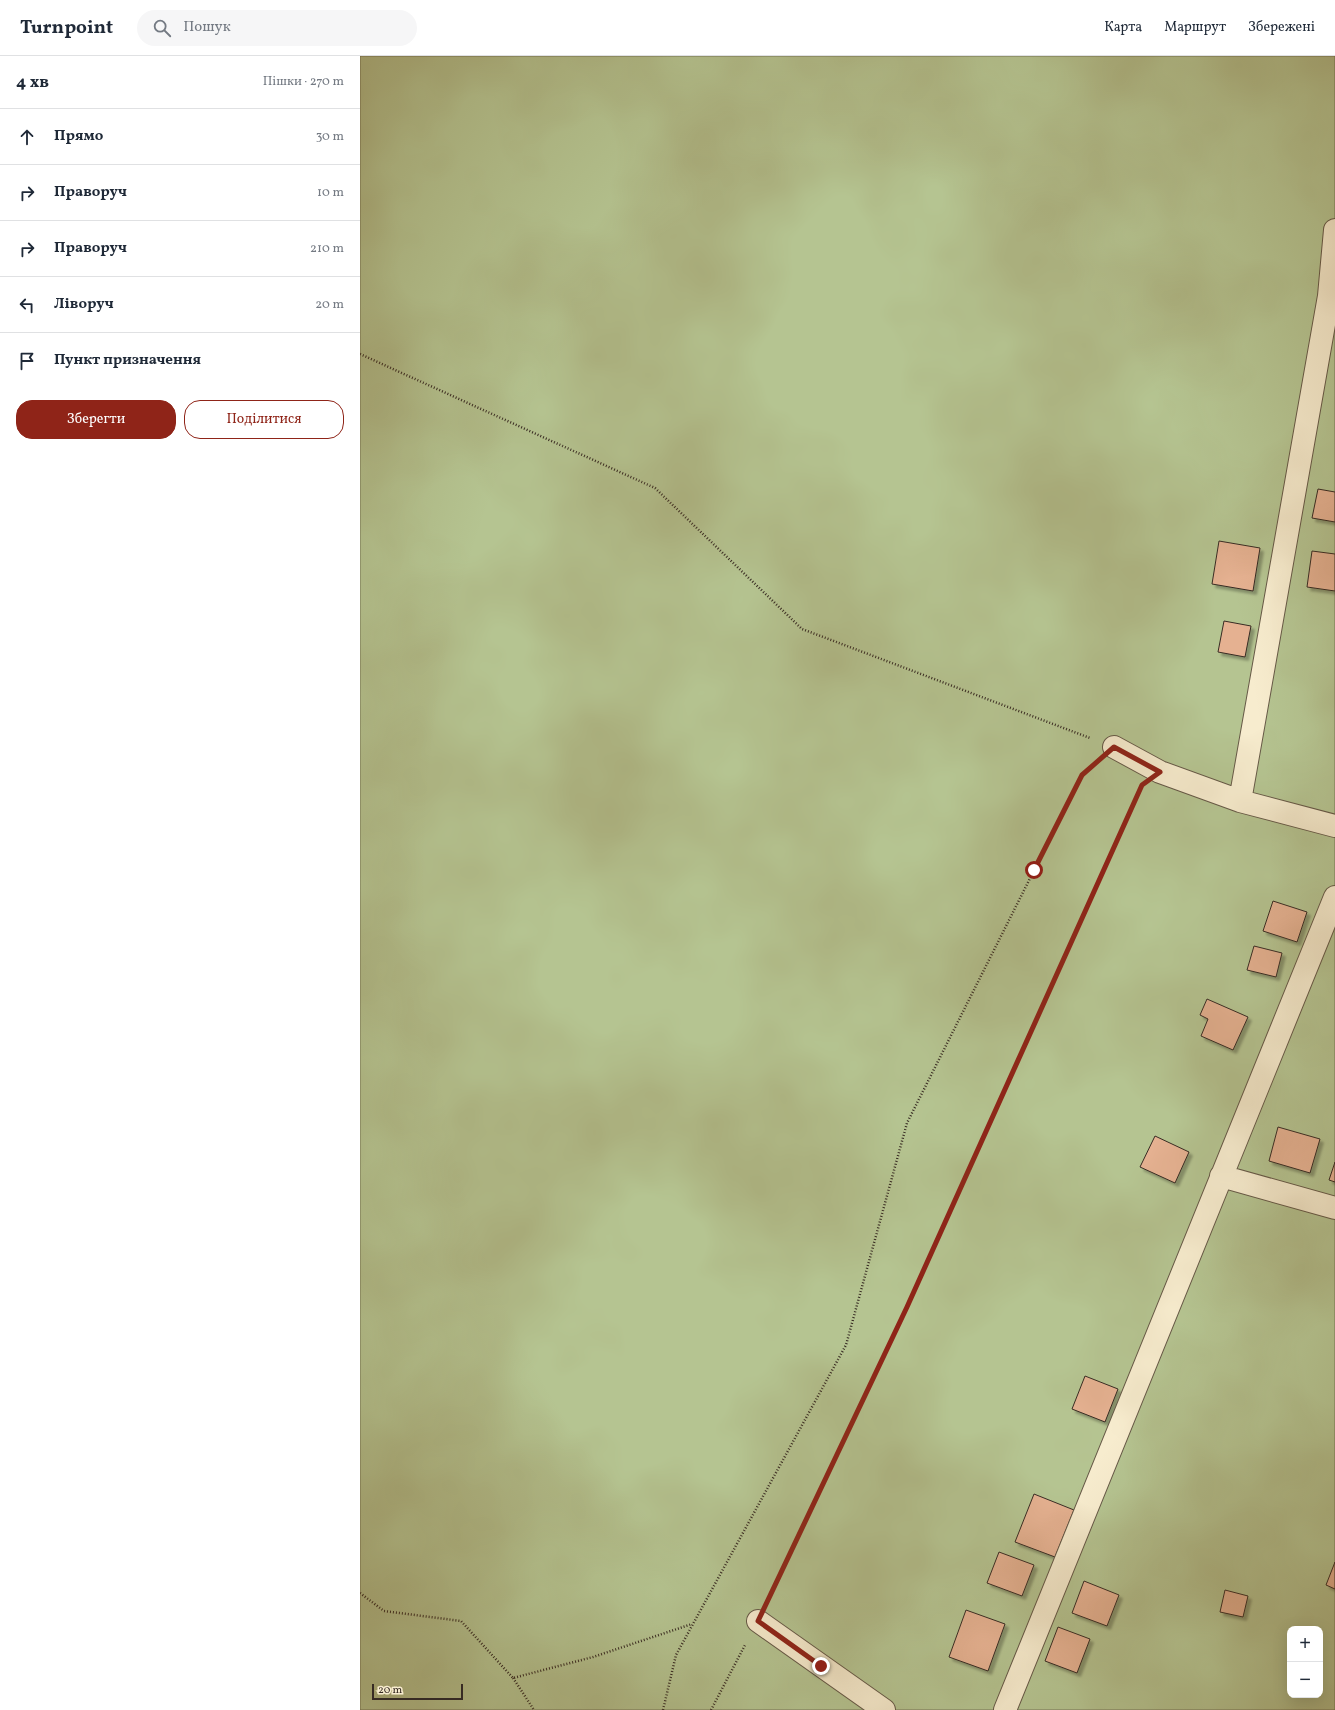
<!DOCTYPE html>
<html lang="uk">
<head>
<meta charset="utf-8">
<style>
  :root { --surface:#fff; --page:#f6f6f7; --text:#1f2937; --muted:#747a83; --line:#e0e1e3; --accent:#8f2418 }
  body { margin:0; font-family:Vollkorn,serif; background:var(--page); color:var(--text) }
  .controls { position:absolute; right:12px; bottom:12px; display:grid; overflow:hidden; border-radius:8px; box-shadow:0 4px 16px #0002 }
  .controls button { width:36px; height:36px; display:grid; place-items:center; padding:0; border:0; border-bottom:1px solid var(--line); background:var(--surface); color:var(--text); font:20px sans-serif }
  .scale { position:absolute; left:12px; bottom:10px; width:91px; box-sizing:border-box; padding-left:4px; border:2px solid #372b23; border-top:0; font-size:11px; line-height:14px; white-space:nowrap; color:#372b23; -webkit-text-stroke:3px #f7ecce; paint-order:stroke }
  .stop { position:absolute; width:12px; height:12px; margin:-9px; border:3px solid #8f2418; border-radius:50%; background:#fff }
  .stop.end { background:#8f2418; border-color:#fff; box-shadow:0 1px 4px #0008 }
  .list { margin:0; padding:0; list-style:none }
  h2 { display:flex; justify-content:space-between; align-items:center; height:52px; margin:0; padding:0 16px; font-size:17px }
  h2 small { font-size:13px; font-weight:400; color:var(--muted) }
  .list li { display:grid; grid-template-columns:26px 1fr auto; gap:12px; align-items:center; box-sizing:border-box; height:56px; padding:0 16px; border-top:1px solid var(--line) }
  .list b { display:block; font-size:15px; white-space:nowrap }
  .list em { font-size:13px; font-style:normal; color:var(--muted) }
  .actions { display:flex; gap:8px; padding:12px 16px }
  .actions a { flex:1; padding:9px 0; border:1px solid var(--accent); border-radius:16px; text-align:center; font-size:14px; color:var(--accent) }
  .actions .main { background:var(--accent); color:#fff }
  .icon { flex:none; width:22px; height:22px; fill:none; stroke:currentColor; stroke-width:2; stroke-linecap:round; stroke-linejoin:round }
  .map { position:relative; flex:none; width:975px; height:1654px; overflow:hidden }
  header { display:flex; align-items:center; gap:24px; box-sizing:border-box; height:56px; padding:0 20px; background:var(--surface); border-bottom:1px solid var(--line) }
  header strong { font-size:19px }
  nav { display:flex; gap:22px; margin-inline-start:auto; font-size:14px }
  .search { width:280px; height:36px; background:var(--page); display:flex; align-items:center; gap:10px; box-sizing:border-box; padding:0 14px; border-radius:22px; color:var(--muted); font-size:15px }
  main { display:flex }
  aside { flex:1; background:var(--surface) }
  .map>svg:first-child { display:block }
  .green { fill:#b5c491; stroke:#76785a; fill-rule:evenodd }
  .building { fill:#e5b191; stroke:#372b23; filter:url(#shadow) }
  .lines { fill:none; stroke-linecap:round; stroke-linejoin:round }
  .minor-casing { stroke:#665947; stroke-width:24 }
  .path { stroke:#372b23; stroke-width:2.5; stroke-dasharray:1 2; stroke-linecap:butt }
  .minor { stroke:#f7ecce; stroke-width:22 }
  .route { stroke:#8f2418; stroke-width:5 }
</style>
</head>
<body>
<header>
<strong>Turnpoint</strong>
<div class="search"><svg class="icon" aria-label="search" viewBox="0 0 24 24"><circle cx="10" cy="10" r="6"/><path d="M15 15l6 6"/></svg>Пошук</div>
<nav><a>Карта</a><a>Маршрут</a><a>Збережені</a></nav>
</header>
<main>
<aside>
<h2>4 хв<small>Пішки · 270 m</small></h2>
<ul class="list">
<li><svg class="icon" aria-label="ahead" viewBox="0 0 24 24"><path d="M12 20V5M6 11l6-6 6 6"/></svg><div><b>Прямо</b></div><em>30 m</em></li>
<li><svg class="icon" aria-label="right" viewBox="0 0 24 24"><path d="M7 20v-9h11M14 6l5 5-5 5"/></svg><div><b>Праворуч</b></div><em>10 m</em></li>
<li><svg class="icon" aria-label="right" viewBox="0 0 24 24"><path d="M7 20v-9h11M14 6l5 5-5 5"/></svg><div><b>Праворуч</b></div><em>210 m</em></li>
<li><svg class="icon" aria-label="left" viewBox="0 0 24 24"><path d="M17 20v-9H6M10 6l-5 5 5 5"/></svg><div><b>Ліворуч</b></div><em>20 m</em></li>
<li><svg class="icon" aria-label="arrive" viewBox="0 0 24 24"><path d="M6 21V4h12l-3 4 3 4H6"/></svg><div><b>Пункт призначення</b></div></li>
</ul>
<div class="actions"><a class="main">Зберегти</a><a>Поділитися</a></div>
</aside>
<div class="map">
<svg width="975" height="1654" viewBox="0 0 975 1654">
  <defs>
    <filter id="shadow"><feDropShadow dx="3.5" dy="3.5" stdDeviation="1" flood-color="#0004"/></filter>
  </defs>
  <rect width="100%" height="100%" fill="#f3e2b3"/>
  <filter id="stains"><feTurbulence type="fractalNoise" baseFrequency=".005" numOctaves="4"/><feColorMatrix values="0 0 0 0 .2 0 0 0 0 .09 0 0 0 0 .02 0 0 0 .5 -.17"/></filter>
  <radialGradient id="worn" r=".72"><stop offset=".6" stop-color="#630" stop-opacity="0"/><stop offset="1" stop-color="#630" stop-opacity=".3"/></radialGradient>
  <path class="green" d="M0,0h975v1654h-975zM930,1573h30v66h-30z"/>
  <path class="building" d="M958,433l17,3v30l-23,-4z
    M859,485l41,7 -7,43 -41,-7z
    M952,495l23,3v37l-28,-4z
    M864,565l27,5 -6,31 -27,-5z
    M913,845l34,11 -10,30 -34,-11z
    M894,890l28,7 -6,24 -29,-7z
    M847,943l41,18 -15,33 -32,-14 7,-17 -8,-4z
    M918,1071l42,12 -10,34 -41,-12z
    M795,1080l34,16 -14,31 -35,-16z
    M975,1106v20l-6,-2z
    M725,1320l33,13 -13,33 -33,-13z
    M674,1438l40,16 -19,47 -40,-15z
    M639,1496l35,13 -12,31 -35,-13z
    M975,1506v27l-9,-4z
    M724,1525l35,14 -12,31 -35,-13z
    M865,1534l23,6 -5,21 -23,-5z
    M606,1554l39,14 -17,47 -39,-14z
    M698,1571l32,12 -13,34 -32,-12z"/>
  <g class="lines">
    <defs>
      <path id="minor" d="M969,240l6,-66
        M754,691l46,25 80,29 95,25
        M880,745l89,-505 6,2
        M861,1120l114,32
        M398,1565l126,89
        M645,1654l330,-813"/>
    </defs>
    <use href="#minor" class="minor-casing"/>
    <path class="path" d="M0,298l295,134 147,141 288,109
      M0,1537l24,18 77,10 52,57 80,-21 99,-33
      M409,1542l138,-291 232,-515
      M153,1622l21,32
      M303,1654l13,-55 170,-310 61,-222 175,-348 11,-10
      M351,1654l34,-65"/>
    <use href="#minor" class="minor"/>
  </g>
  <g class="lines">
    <path class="route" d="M461,1610l-63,-45 149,-314 235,-522 18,-13 -46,-25 -32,28 -48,95"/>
  </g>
  <rect width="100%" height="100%" filter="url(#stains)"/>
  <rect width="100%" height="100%" fill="url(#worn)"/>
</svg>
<div class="controls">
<button>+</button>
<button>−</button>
</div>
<div class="scale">20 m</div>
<div class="stop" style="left:674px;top:814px"></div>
<div class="stop end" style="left:461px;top:1610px"></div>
</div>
</main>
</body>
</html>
